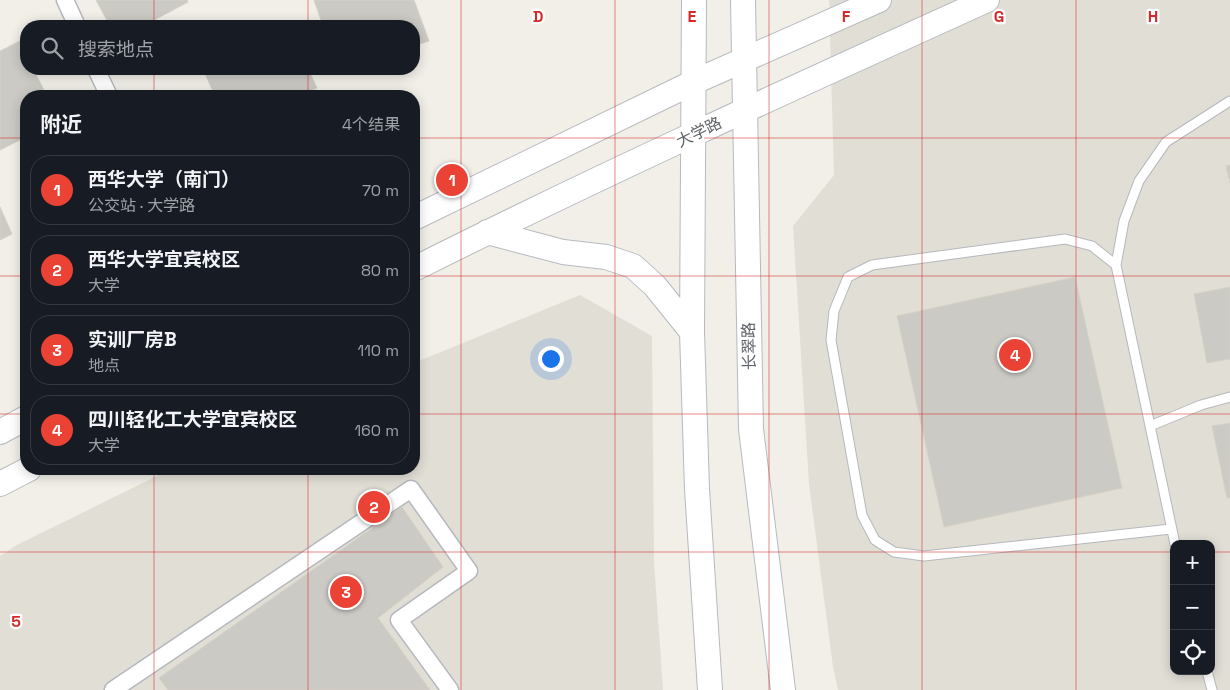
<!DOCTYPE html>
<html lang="zh">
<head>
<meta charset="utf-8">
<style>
  :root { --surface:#171b24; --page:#20242c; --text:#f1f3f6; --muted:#9ea1a6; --line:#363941; --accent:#ea4335 }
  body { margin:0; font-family:"Space Grotesk","Noto Sans SC",sans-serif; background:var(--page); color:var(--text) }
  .controls { position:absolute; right:15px; bottom:15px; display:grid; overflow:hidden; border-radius:10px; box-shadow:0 2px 12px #0003 }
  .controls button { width:45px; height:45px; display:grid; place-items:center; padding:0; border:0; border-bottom:1px solid var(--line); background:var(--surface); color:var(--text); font:25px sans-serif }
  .you { position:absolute; left:550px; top:358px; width:18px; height:18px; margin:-12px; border:4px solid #fff; border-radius:50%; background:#1a73e8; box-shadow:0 0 0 8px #1a73e833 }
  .badge { display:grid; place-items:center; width:32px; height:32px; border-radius:50%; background:var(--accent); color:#fff; font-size:16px; font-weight:700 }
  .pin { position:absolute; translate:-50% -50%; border:2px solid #fff; box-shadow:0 1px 5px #0006 }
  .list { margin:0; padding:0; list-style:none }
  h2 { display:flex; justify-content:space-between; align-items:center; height:65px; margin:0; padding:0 20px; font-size:21px }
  h2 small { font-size:16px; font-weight:400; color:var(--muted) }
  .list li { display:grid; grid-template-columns:32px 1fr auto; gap:15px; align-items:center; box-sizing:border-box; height:70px; margin:0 10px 10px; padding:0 10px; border:1px solid var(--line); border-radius:20px }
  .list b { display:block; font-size:19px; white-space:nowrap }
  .list p { margin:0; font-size:16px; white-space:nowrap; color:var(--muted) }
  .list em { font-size:16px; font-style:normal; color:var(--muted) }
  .icon { flex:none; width:28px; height:28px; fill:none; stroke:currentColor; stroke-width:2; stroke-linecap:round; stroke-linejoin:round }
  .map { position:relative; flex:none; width:1230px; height:690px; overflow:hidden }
  .search { position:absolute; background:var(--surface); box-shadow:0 2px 12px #0003; left:20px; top:20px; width:400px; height:55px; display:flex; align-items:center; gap:12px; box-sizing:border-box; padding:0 18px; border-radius:20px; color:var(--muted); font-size:19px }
  .panel { position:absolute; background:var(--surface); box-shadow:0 2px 12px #0003; left:20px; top:90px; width:400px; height:385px; border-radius:20px }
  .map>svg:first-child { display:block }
  .education { fill:#e1ded6; fill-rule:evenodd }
  .building { fill:#cccac5; stroke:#d6d1c6 }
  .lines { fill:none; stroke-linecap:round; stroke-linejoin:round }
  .lane-casing { stroke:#b5b8bc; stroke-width:11 }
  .street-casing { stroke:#b5b8bc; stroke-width:19 }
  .secondary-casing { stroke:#b6babf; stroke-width:26 }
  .lane { stroke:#fff; stroke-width:9 }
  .street { stroke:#fff; stroke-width:16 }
  .secondary { stroke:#fff; stroke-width:24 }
  .grid { fill:none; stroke:#d62828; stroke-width:1; stroke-opacity:0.55 }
  .labels { text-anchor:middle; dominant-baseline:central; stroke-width:4.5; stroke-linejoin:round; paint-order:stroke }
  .street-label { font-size:16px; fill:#5f6368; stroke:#fff }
  .grid-label { font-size:16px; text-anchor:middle; font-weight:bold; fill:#d62828; stroke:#fff; stroke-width:4.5; stroke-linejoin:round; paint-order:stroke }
</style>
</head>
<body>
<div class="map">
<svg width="1230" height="690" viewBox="0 0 1230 690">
  <rect width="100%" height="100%" fill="#f1efe8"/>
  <path class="education" d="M829,0h401v690h-392l-5,-23 -24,-183 -16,-258 41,-51zM1174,544h37v127h-37z
    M580,295l72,41 2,226 9,128h-663v-134l17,-11 154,-76h243v-106z"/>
  <path class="building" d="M96,0h91l1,2 -45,24h-33z
    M314,0h100l15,41 -15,5v-20h-91z
    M20,41l6,13v15h7l14,27h-21v41l-26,13v-99z
    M203,69h105l9,19 -18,8h-84z
    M1230,165v18l-4,-17z
    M0,207l12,27 -12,6z
    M1075,277l47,211 -178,39 -47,-211z
    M1230,287v72l-23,4 -13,-69z
    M1230,423v74l-3,1 -15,-72z
    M402,507l41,60 -65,51 52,72h-262l-9,-12z"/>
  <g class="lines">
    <defs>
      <path id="lane" d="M1116,265l-24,-19 -27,-7 -193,26 -24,12 -14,34 -3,29 31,175 13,25 19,12 30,4 247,-27
        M1150,426l51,-21 29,-8
        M1175,544l-59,-279 8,-44 15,-40 27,-39 64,-41
        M1207,671l5,19"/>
      <path id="street" d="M65,0l12,26
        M96,69l13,27
        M113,690l298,-201 58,82 -70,49 51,70"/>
      <path id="secondary" d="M694,0l-2,332 5,157 13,201
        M743,0l8,429 32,261
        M414,218l280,-136 185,-82
        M487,232l76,20 43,5 27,9 22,20 37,46
        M414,269c189,-95 381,-182 573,-269
        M0,432l26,-14
        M0,484l29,-15"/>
    </defs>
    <use href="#lane" class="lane-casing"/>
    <use href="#street" class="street-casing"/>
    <use href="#secondary" class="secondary-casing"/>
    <use href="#lane" class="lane"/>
    <use href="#street" class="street"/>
    <use href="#secondary" class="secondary"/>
  </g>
  <path class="grid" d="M154,0v26M308,0v26M461,0v690M615,0v690M769,0v690M922,0v690M1076,0v690M154,69v27M308,69v27M0,138h26M414,138h816M0,276h26M414,276h816M0,414h26M414,414h816M154,469v221M308,469v221M0,552h1174M1211,552h19"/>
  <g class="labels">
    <g class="street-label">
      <text transform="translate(699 132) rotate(-26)">大学路</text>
      <text transform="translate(749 346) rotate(-91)">长翠路</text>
    </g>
  </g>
  <g class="grid-label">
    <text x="538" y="22">D</text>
    <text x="692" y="22">E</text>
    <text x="846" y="22">F</text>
    <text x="999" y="22">G</text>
    <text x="1153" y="22">H</text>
    <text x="16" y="627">5</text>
  </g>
</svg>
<div class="controls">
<button>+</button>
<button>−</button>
<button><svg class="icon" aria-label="locate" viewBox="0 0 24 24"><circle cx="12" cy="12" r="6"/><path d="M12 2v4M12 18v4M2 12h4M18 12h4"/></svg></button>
</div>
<div class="you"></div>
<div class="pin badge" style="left:452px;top:180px">1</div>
<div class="pin badge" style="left:374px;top:507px">2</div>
<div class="pin badge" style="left:346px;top:592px">3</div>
<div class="pin badge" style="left:1015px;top:355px">4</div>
<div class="search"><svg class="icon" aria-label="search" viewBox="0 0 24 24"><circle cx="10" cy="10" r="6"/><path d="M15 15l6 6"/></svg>搜索地点</div>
<section class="panel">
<h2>附近<small>4个结果</small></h2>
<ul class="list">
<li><span class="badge">1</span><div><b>西华大学（南门）</b><p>公交站 · 大学路</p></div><em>70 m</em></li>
<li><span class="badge">2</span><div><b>西华大学宜宾校区</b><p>大学</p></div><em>80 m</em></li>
<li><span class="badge">3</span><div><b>实训厂房B</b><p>地点</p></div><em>110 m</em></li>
<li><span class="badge">4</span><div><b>四川轻化工大学宜宾校区</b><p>大学</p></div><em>160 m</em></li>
</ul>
</section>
</div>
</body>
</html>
